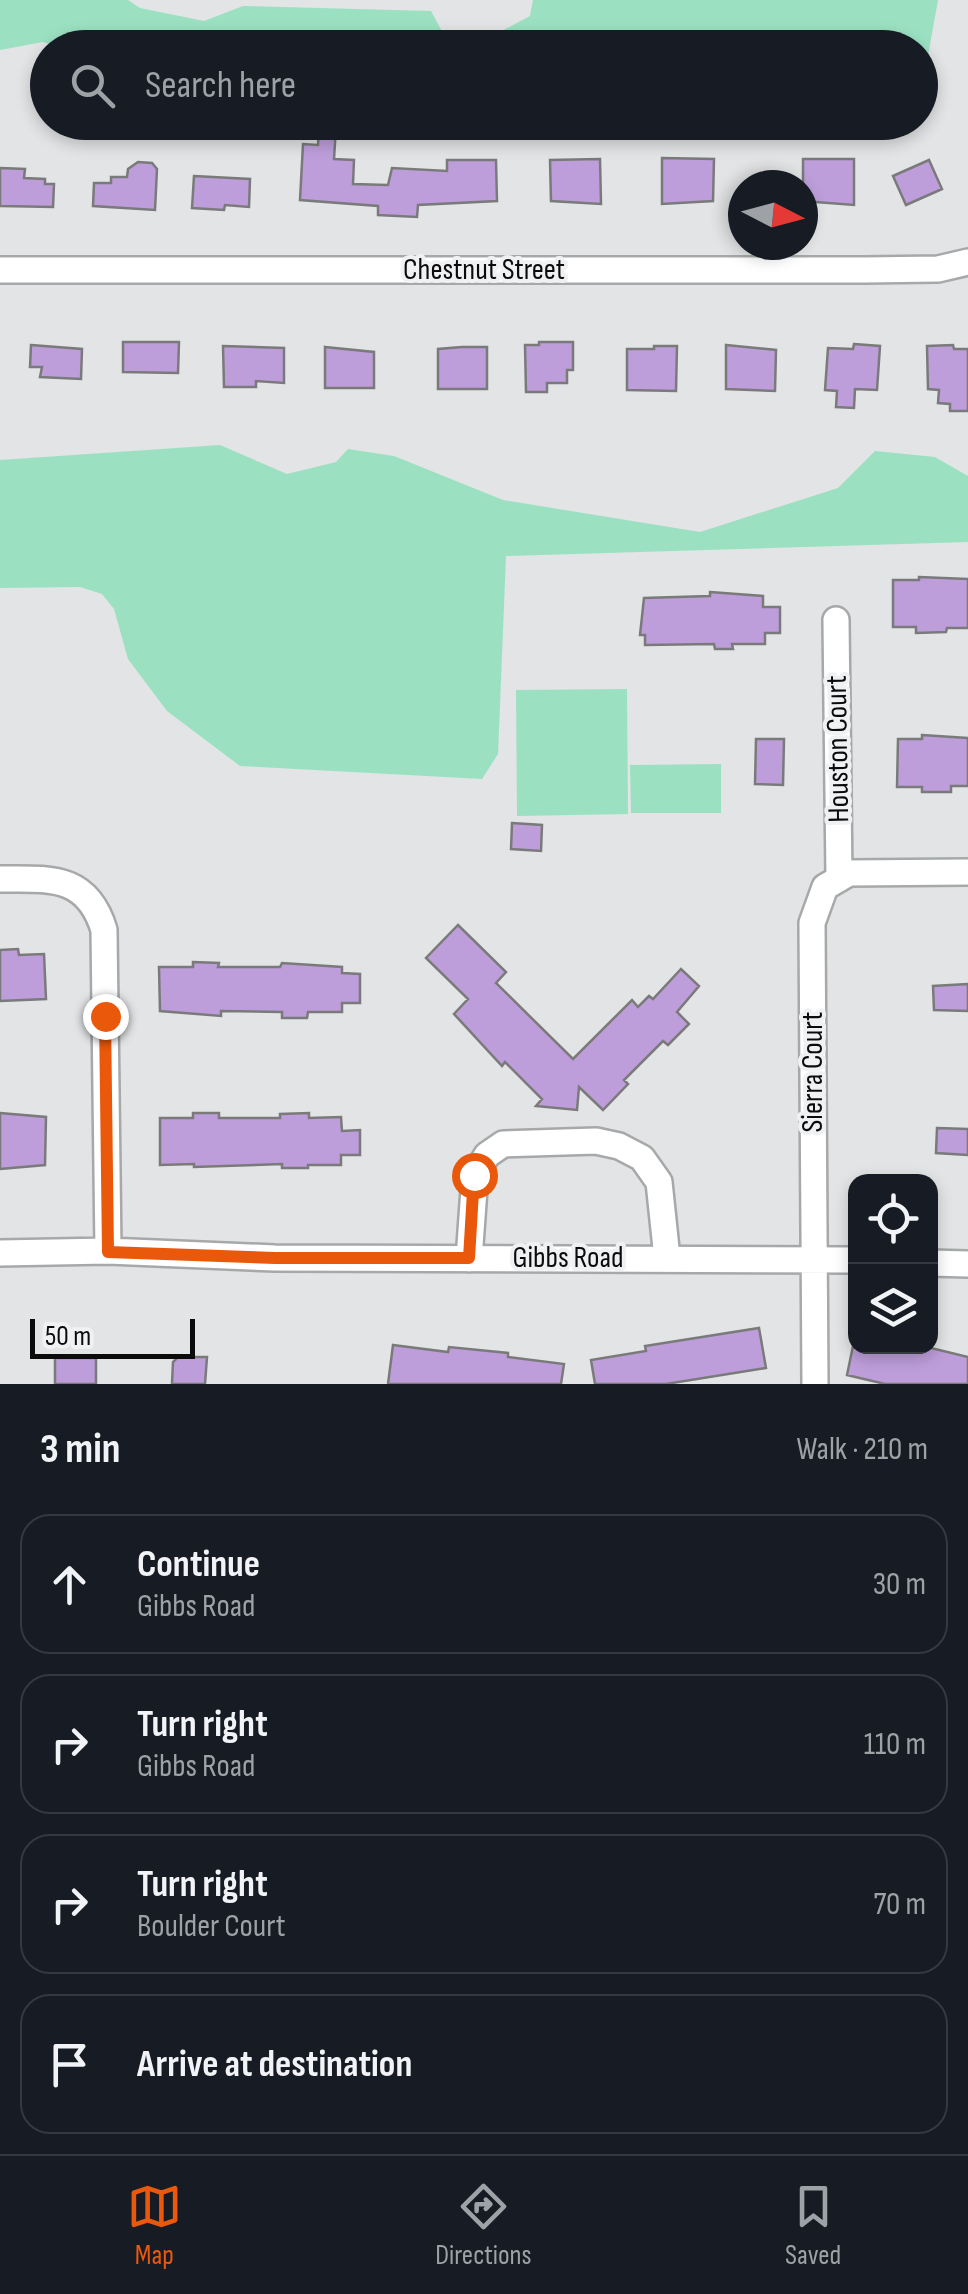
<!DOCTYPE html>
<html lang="en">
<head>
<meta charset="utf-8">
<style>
  :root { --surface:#171b24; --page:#242831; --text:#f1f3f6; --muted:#9ea1a6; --line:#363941; --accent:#ea580c }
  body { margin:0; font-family:"Sofia Sans Condensed",sans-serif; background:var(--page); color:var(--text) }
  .controls { position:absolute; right:30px; bottom:30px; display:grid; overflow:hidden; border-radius:20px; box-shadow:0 5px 15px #0003 }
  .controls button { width:90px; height:90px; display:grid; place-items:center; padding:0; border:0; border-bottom:2px solid var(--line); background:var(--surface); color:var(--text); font:50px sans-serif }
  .compass { position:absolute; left:728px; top:170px; width:90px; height:90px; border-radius:50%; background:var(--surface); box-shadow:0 5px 15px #0003; rotate:96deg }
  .scale { position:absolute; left:30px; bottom:25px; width:165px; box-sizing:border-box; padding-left:10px; border:5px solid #0b0b0c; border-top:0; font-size:28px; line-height:35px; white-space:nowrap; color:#0b0b0c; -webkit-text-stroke:8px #f0f1f3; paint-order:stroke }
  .stop { position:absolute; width:30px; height:30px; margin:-22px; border:8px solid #ea580c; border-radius:50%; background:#fff }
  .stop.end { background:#ea580c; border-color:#fff; box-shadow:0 2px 10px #0008 }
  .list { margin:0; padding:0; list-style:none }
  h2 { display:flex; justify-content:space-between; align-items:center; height:130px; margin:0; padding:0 40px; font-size:42px }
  h2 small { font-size:32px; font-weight:400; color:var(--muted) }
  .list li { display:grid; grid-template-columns:65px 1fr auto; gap:30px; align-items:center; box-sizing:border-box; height:140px; margin:0 20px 20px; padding:0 20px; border:2px solid var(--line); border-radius:30px }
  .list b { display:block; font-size:38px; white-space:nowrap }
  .list p { margin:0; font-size:32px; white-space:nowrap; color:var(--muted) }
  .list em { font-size:32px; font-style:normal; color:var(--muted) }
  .icon { flex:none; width:55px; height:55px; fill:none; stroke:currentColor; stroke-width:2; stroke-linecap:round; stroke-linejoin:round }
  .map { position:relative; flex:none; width:968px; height:1384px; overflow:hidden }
  .search { position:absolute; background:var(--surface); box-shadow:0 5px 15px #0003; left:30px; right:30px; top:30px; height:110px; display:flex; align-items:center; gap:25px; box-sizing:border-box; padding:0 35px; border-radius:55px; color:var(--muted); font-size:38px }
  .sheet { height:770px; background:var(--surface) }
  nav { display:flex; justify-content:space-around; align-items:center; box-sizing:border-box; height:140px; border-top:2px solid var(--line); background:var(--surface); font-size:28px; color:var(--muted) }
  nav a { display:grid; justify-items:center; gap:5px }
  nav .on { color:var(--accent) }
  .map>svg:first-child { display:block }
  .green { fill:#9be1c1 }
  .building { fill:#bd9eda; stroke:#7b7a7b; stroke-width:2.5 }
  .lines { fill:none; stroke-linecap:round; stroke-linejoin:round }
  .minor-casing { stroke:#a6a8a9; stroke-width:30 }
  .minor { stroke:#fff; stroke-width:25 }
  .route { stroke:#ea580c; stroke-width:12 }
  .labels { text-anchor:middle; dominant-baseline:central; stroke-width:8; stroke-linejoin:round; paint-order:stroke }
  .street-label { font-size:30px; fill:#0b0b0c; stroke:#f0f1f3 }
</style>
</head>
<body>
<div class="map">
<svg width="968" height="1384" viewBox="0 0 968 1384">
  <rect width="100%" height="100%" fill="#e2e4e5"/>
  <path class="green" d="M0,0h128l12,8 64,13 39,-15 188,5 13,24 52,-1 34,-18 3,-16h405l-17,95 -1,-47h-110l-12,-6 -85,6h-491l-51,-8 -1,7h-112l-15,-5 -43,8z
    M220,445l67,29 49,-12 12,-13 46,7 109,44 197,32 138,-44 37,-37 60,6 33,19v66l-462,14 -8,198 -16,25 -242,-13 -73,-55 -39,-52 -14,-50 -12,-15 -22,-7 -80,1v-128z
    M627,689l1,125 -111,2 -1,-126z
    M721,764v49h-90l-1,-48z"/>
  <path class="building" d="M319,126l17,1 -2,32 20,1 -1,24 35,1 4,-17 55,3v-11h49l1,41 -79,4 -1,12 -39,-2v-9l-78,-6 3,-56 15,1z
    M662,158l52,1 -1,42 -51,3z
    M600,159l1,45 -50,-3 -1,-41z
    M803,159h51v46l-51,-4z
    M929,160l13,29 -36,16 -13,-29z
    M138,162l14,1 5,6 -2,41 -62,-4 1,-23h17v-6h16l1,-8z
    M0,168l25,1 -1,9 21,1v5h9l-1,23 -53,-1z
    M194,176l56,3 -1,28 -24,-2 -1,5 -32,-2z
    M123,342h56l-1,31 -55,-1z
    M539,342h34v28h-6v13h-20v9h-21l-1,-47h14z
    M854,344l26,2 -3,44 -22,-1 -1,19 -18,-1 1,-16 -12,-1 3,-42 25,1z
    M31,345l51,4 -1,30 -41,-2 2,-10h-12z
    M726,345l50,5 -1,41 -49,-2z
    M953,345l1,4h14v62h-18v-7l-12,-1 1,-13 -11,-1 -1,-43z
    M223,346l61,2v35l-28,-2v6h-32z
    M654,346h23l-1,45 -49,-1v-41h27z
    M325,347l49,5v36h-49z
    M462,347h25v42h-49v-40z
    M919,577l49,2v49h-21l-1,4 -30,1v-6h-23v-47h26z
    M710,592l53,4v11h17v26h-15v11h-33l1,5h-18l-1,-5 -69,1v-10h-5l4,-37 66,-2z
    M922,735l46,3v48h-17v6h-29v-5h-25l1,-48h24z
    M756,739h28l-1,46 -28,-1z
    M512,823l30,2 -1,26 -30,-2z
    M458,925l48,47 -10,11 77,76 59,-59 6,7 11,-11 4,3 28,-30 18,17 -22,26 12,12 -21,21 -5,-4 -39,39 4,4 -25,26 -24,-23 -2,23 -41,-4 6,-7 -37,-37 -3,4 -48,-52 14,-15 -42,-41z
    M18,949l1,6 25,-1 2,45 -46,2v-51z
    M193,962l26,1 -1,4h62l2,-4 60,4v6l18,1v29h-18v9h-34l-1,6h-25v-6l-61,-1v5l-61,-5 -1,-44h34z
    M968,984v27l-34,-1 -1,-24z
    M0,1113l46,4 -1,48 -45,4z
    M193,1113h26v5h61v-4l29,-1v5l32,-1 1,14 18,-1v25h-19v10h-33v3h-26v-4l-88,3v-3l-34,1v-47h33z
    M937,1128l31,1v26l-32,-2z
    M759,1328l7,40 -100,16h-71l-4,-24 55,-9 -1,-5z
    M393,1345l55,7 1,-5 59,6v4l56,7 -3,20h-173z
    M853,1346h70l45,11v27h-83l-38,-9z
    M178,1357h29l-2,27h-33l1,-22z
    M55,1358h41v26h-41z"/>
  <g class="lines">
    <defs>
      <path id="minor" d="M0,270h865l73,-1 30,-7
        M836,620l3,259
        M0,879c49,0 87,-5 104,51l4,321
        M0,1253l108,-2 167,7 581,2
        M469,1259l6,-84 12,-20 16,-11 93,-3 23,5 23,12 17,24 8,76
        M930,1263l38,1
        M815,1384l-3,-461 13,-36 24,-14 119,-1"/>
    </defs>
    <use href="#minor" class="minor-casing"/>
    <use href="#minor" class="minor"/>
  </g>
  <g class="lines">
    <path class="route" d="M105,1016l3,236 167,6h194l5,-83"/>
  </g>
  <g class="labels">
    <g class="street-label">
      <text x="484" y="270">Chestnut Street</text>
      <text transform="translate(838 749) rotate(-91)">Houston Court</text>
      <text transform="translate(813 1072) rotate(-90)">Sierra Court</text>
      <text x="568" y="1258">Gibbs Road</text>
    </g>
  </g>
</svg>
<div class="controls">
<button><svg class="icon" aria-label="locate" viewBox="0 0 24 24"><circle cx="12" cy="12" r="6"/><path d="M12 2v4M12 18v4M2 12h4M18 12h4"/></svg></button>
<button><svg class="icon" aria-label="layers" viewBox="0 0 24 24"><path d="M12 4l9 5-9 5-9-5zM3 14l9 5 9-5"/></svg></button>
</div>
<svg class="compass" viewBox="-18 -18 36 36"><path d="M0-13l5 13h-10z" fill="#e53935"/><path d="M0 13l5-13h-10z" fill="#9ea1a6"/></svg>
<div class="scale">50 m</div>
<div class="stop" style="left:474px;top:1175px"></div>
<div class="stop end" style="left:105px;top:1016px"></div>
<div class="search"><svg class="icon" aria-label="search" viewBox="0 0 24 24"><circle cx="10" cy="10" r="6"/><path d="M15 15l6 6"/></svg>Search here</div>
</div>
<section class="sheet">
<h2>3 min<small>Walk · 210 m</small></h2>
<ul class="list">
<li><svg class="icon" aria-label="ahead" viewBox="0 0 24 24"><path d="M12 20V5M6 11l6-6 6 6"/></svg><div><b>Continue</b><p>Gibbs Road</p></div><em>30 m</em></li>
<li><svg class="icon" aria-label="right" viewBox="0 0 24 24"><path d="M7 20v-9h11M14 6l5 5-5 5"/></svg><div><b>Turn right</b><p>Gibbs Road</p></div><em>110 m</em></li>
<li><svg class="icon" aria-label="right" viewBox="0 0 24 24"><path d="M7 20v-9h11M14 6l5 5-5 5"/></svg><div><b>Turn right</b><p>Boulder Court</p></div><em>70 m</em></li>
<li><svg class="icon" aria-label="arrive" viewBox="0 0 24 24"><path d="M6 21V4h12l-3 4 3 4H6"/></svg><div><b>Arrive at destination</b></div></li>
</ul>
</section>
<nav>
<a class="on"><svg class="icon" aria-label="map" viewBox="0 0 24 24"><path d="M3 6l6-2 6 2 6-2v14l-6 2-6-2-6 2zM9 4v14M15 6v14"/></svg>Map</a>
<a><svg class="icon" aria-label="directions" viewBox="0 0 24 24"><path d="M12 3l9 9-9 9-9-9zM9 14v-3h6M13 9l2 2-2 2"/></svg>Directions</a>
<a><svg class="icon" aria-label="saved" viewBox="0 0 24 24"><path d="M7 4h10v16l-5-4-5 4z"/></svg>Saved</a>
</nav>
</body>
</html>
